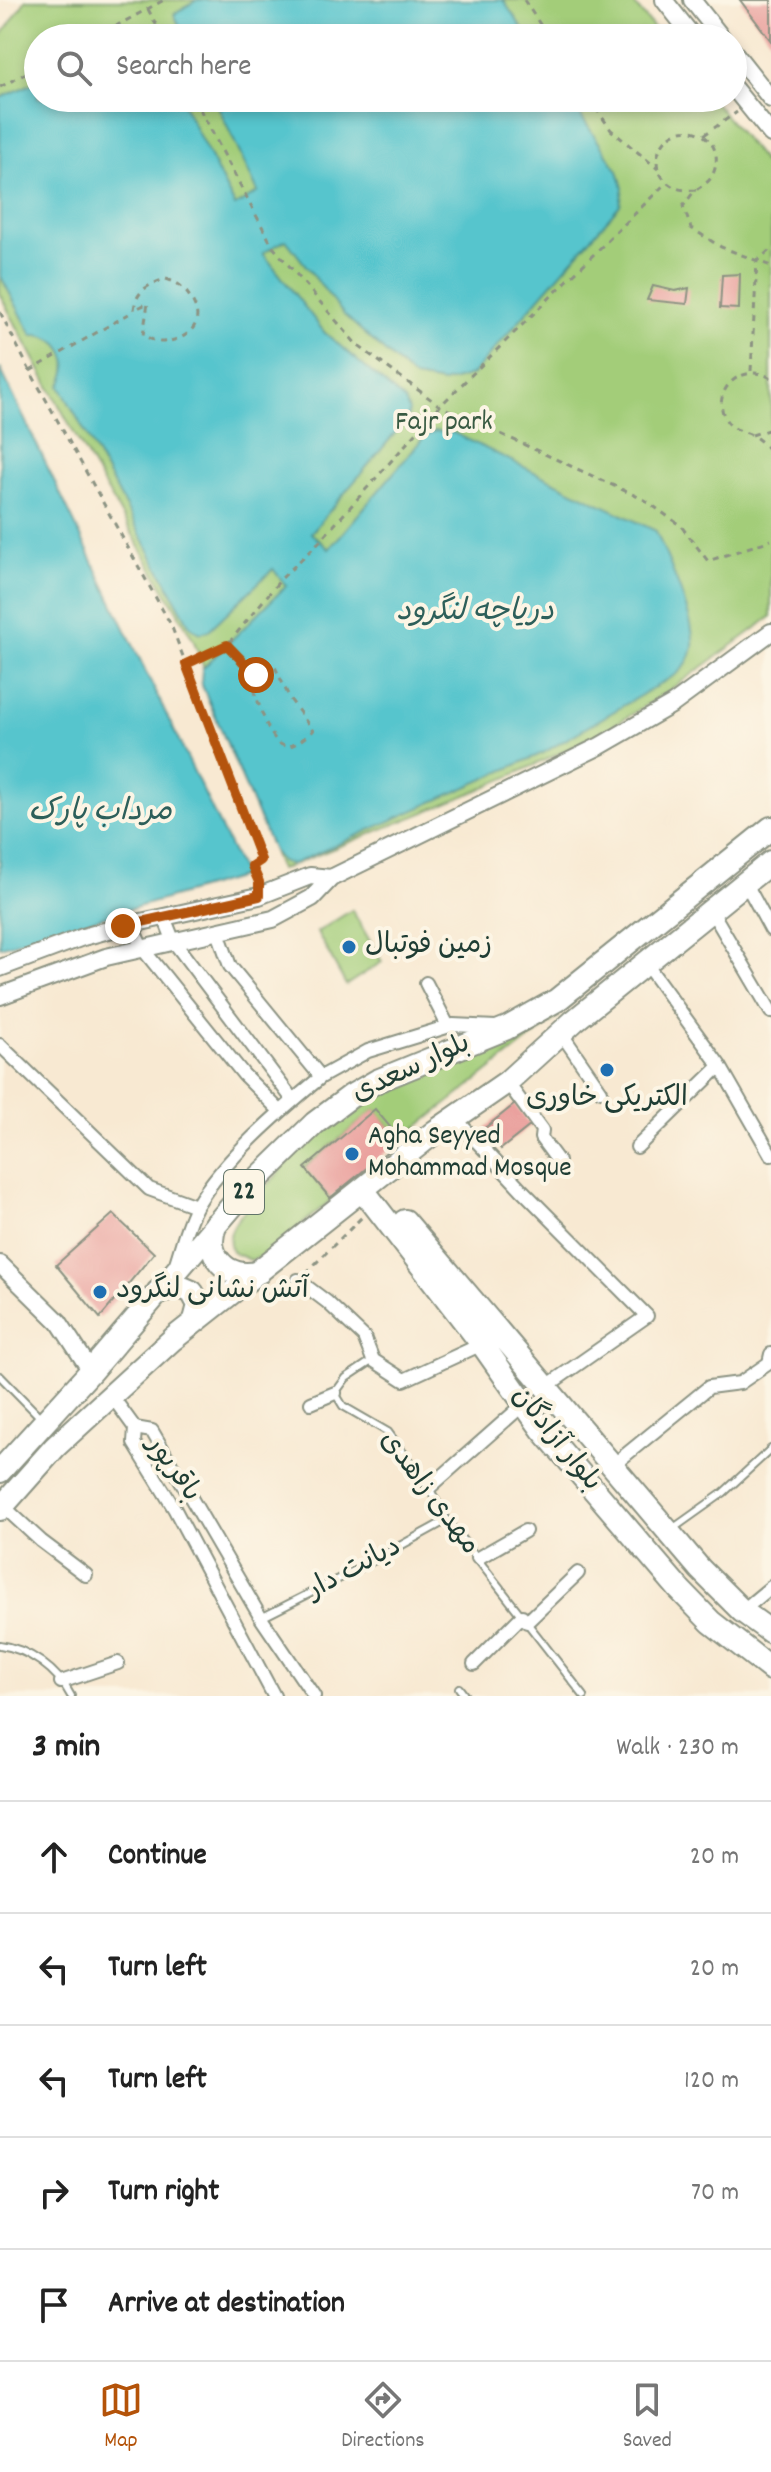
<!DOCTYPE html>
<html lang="en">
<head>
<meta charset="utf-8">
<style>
  :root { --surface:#fff; --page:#f2f2f2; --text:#222; --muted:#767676; --line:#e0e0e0; --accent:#b45309 }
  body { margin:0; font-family:Dekko,"Playpen Sans Arabic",sans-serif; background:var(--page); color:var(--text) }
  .stop { position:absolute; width:24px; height:24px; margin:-18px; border:6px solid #b45309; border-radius:50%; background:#fff }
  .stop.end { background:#b45309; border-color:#fff; box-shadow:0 2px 8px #0008 }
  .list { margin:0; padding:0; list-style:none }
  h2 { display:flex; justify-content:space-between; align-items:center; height:104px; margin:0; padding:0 32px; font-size:34px }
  h2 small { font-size:26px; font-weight:400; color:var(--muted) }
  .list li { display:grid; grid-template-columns:52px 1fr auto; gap:24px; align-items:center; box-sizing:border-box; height:112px; padding:0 32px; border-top:2px solid var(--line) }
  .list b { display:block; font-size:30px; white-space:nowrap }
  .list em { font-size:26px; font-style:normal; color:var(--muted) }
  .icon { flex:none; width:44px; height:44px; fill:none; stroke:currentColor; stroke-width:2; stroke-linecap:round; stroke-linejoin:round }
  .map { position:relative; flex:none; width:771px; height:1696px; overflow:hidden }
  .search { position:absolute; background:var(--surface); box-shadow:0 4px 12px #0003; left:24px; right:24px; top:24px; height:88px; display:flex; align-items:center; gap:20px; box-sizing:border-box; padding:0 28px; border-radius:44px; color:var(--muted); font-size:30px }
  .sheet { height:664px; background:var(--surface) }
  nav { display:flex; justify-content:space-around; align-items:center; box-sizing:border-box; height:112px; border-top:2px solid var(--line); background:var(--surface); font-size:22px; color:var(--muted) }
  nav a { display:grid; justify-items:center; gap:4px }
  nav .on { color:var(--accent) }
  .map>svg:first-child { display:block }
  .green { fill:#a3cd79; stroke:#618556; stroke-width:2 }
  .water { fill:#57c5cd; stroke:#3b8180; stroke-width:2 }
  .building { fill:#eaa19e }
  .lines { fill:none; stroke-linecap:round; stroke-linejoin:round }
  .lane-casing { stroke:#8c9383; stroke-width:10 }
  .street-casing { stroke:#8c9383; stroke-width:16 }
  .secondary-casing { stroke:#8c9383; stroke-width:20 }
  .highway-casing { stroke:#8c9383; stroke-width:26 }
  .path { stroke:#8c9383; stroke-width:3; stroke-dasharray:6 6; stroke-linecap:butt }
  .lane { stroke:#fff; stroke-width:6 }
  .street { stroke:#fff; stroke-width:12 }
  .secondary { stroke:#fff; stroke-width:16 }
  .highway { stroke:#fff; stroke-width:22 }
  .route { stroke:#b45309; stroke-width:10 }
  .poi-dot { fill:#1f6fb2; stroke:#fcf5e5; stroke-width:3 }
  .labels { text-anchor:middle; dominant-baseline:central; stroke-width:8; stroke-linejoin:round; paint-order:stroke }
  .shield { fill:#fcf5e5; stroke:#617469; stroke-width:2 }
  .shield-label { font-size:26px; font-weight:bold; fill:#1f3d34 }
  .park-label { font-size:28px; fill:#395a42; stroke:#fcf5e5 }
  .poi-label { font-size:28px; fill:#1f3d34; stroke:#fcf5e5; text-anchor:start }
  .street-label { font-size:28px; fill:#1f3d34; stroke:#fcf5e5 }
  .water-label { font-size:30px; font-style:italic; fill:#2d5f5a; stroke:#fcf5e5 }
</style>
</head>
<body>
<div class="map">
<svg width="771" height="1696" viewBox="0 0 771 1696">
  <rect width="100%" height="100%" fill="#fcf5e5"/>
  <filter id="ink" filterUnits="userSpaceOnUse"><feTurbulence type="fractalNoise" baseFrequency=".0125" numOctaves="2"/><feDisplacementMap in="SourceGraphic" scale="16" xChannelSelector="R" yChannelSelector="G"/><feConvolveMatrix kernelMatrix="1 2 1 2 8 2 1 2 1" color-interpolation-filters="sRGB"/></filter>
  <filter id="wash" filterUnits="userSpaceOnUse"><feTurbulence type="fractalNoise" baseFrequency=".006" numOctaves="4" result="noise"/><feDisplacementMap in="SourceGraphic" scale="32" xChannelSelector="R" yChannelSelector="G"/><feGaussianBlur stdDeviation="1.8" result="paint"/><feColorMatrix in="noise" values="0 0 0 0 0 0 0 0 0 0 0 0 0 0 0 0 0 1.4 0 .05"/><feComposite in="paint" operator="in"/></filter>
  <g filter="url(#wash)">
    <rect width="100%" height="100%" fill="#f8e9d2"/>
    <path class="green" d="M26,0h605l31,38h-624v60h673l60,73v446c-59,43 -117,88 -183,122 -99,51 -205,89 -308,131l-87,-231 -118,-204 -75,-140v-257z
      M352,910l30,52 -36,23 -29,-53z
      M557,1011l2,5 -158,124 -26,-30 -70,57 26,33 -68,57 -13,3 -18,-8c-10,-23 13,-41 27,-57 28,-32 56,-64 92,-89 32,-22 72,-31 107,-46 35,-13 67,-31 99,-49z"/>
    <path class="water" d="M197,0h306l26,38h-344l-11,-24z
      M38,81v17h142l55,108 23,-14 -44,-94h355l49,73 5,17 -3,17 -148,170 -29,8 -29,-5 -70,-63 -58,-75 -23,13 62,80 80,68 4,10 -2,8 -96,114 18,16 95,-112 11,-6 19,2 202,98c11,28 40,88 37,116 -2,12 -8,20 -16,27l-134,79 -252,112 -10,-4 -8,-10 -72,-168 1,-14 84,-83 -13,-17 -65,62 -8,2 -10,-7 -130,-240c16,-24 1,-52 -28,-51l-32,-60v-177z
      M0,368l244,508 -244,71z"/>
    <g id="blocks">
      <path class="building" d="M740,0h31v41z
        M740,274l-1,35 -19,-1 2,-33z
        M653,286l22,5 14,-3 -2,16 -40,-4z
        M515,1104l16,21 -30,24 -16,-21z
        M375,1109l26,31 -71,58 -25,-30z
        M113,1214l41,39 -54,65 -44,-53z"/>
    </g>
  </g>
  <g filter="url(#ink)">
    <use href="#blocks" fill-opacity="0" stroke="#8c9383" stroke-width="2"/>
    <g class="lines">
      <defs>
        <path id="lane" d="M373,1360l-27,18 -11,15 8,13 45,26 41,56 18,32 137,176
          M0,1376l43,44
          M671,1530l52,-37 48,-44
          M261,1618l99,-50 87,-48
          M0,1645c29,4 58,25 71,51
          M459,1688l6,8"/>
        <path id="street" d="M745,882l26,48
          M711,910l60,102
          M164,917l10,25 119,158
          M131,924l11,24 102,127 36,36
          M218,932l12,34 91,111 47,-26 85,-26 43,2
          M646,964l74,102 51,89
          M426,983l22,43
          M561,1033l40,58
          M0,1045l149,144 47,17
          M507,1082l35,48 -1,8 17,23
          M454,1117l67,72 126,127 -103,72
          M637,1147l83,-81
          M176,1263c6,-18 11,-41 21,-58 28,-47 82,-93 124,-128
          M298,1280l29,22 37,35 9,23 31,20 78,-36
          M111,1395l24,33
          M311,1403l24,-10
          M135,1428l17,3 109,187 53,78
          M135,1428l-1,15 40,65 100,188
          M612,1466l97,-79 31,-4 29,-20 2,-9
          M429,1488l95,-84
          M3,1506l38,35 45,34
          M478,1558l47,-27
          M742,1611l29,-24
          M527,1622l51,-49
          M474,1664l48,-48
          M61,1682l57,-19"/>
        <path id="secondary" d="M664,0l30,38
          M692,0l30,38
          M733,51l38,48
          M733,87l38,47
          M331,878l269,-132 73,-42 98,-72
          M0,968l83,-31 40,-11 136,-30 51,-20 21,2 -19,20 -39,21 -167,38 -106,39
          M0,1264l59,58 32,49"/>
        <path id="highway" d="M363,1190l119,154 60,85 137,160 32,33 60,47
          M405,1221l295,348 42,42 29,21
          M216,1224c-14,30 12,58 43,48
          M158,1292l20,-6 14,6 7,13 -4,15 -4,5
          M0,1471l91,-100 153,-179 71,-69 36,-27 26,-15 130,-53 50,-28 214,-172
          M0,1509l55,-62 118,-108 263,-208 71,-49 67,-61 197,-159"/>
      </defs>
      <use href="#lane" class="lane-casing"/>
      <use href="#street" class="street-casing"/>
      <use href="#secondary" class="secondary-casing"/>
      <use href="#highway" class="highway-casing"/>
      <path class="path" d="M524,0l25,38
        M148,9l15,29
        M94,38l70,-38
        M0,87l38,-20
        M194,98l79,149 84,98 83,61 205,94 36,26 27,35 63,-21
        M589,98l22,32 47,39
        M704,135l33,-23
        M696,190c-16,1 -28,-2 -36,-17 -4,-8 -4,-16 0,-24 17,-38 72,-12 52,27 -4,8 -11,9 -18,16 -4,4 -7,10 -11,14l8,22 30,19 50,19
        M166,279c13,4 17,8 24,18 18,26 -2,44 -29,45 -6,0 -12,-4 -18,-7l5,-32 -14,7c2,-20 15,-26 32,-31z
        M0,312l30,59 141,254 90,235 -9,6 7,16
        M30,371l104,-60
        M751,371l6,-110 14,-12
        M771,378c-26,-16 -61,10 -46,40 6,12 16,12 27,17 7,4 14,11 19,17
        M752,435l19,-6
        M228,646l28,29
        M186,664l41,-19 54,-66 39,-38 120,-135 226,-223
        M275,667l15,32 23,32c-7,5 -19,17 -28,15 -16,-2 -30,-52 -33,-67l11,-10z
        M306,1273l57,-57"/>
      <use href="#lane" class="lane"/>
      <use href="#street" class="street"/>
      <use href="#secondary" class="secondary"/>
      <use href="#highway" class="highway"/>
    </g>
  </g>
  <g class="lines" filter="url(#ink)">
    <path class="route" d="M123,926l136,-30v-14l-7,-16 9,-6 -75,-196 41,-19 29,30"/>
  </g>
  <g class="poi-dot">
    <circle cx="349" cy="947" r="8"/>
    <circle cx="607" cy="1070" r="8"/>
    <circle cx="352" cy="1154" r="8"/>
    <circle cx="100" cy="1292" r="8"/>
  </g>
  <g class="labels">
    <rect class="shield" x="224" y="1170" width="40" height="44" rx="6"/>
    <g class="shield-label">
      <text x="244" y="1192">22</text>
    </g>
    <g class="park-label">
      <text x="444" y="424">Fajr park</text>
    </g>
    <g class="poi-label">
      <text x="365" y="947">زمین فوتبال</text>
      <text x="607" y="1100" text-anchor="middle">الکتریکی خاوری</text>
      <text x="368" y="1138">Agha Seyyed<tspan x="368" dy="32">Mohammad Mosque</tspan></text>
      <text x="116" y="1292">آتش نشانی لنگرود</text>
    </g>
    <g class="street-label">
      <text transform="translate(412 1070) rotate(-25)">بلوار سعدی</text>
      <text transform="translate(555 1440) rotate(51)">بلوار آزادگان</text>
      <text transform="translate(172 1470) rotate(55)">باقرپور</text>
      <text transform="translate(428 1494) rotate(53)">مهدی زاهدی</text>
      <text transform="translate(355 1570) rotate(-28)">دیانت دار</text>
    </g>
    <g class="water-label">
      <text x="475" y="613">دریاچه لنگرود</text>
      <text x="100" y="813">مرداب پارک</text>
    </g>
  </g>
</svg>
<div class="stop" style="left:256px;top:675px"></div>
<div class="stop end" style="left:123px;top:926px"></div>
<div class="search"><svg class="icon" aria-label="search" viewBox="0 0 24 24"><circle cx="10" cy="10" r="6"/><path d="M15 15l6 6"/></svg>Search here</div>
</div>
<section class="sheet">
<h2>3 min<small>Walk · 230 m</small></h2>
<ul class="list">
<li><svg class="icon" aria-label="ahead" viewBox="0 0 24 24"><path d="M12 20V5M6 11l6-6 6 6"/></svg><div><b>Continue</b></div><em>20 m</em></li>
<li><svg class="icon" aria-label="left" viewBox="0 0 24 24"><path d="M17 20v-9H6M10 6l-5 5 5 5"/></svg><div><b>Turn left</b></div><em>20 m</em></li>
<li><svg class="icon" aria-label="left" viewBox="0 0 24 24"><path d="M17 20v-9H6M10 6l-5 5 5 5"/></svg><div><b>Turn left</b></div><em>120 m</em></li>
<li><svg class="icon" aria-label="right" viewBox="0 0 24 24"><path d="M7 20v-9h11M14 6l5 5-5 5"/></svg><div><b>Turn right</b></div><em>70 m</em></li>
<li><svg class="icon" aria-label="arrive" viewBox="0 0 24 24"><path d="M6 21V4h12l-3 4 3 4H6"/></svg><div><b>Arrive at destination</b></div></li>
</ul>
</section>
<nav>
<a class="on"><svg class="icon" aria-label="map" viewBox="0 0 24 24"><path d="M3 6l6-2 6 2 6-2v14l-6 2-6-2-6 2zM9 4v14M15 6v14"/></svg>Map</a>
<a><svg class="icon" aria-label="directions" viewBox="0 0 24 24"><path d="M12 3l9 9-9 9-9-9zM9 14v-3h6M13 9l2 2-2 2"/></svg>Directions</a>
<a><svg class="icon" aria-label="saved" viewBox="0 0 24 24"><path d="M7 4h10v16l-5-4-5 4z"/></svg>Saved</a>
</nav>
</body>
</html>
